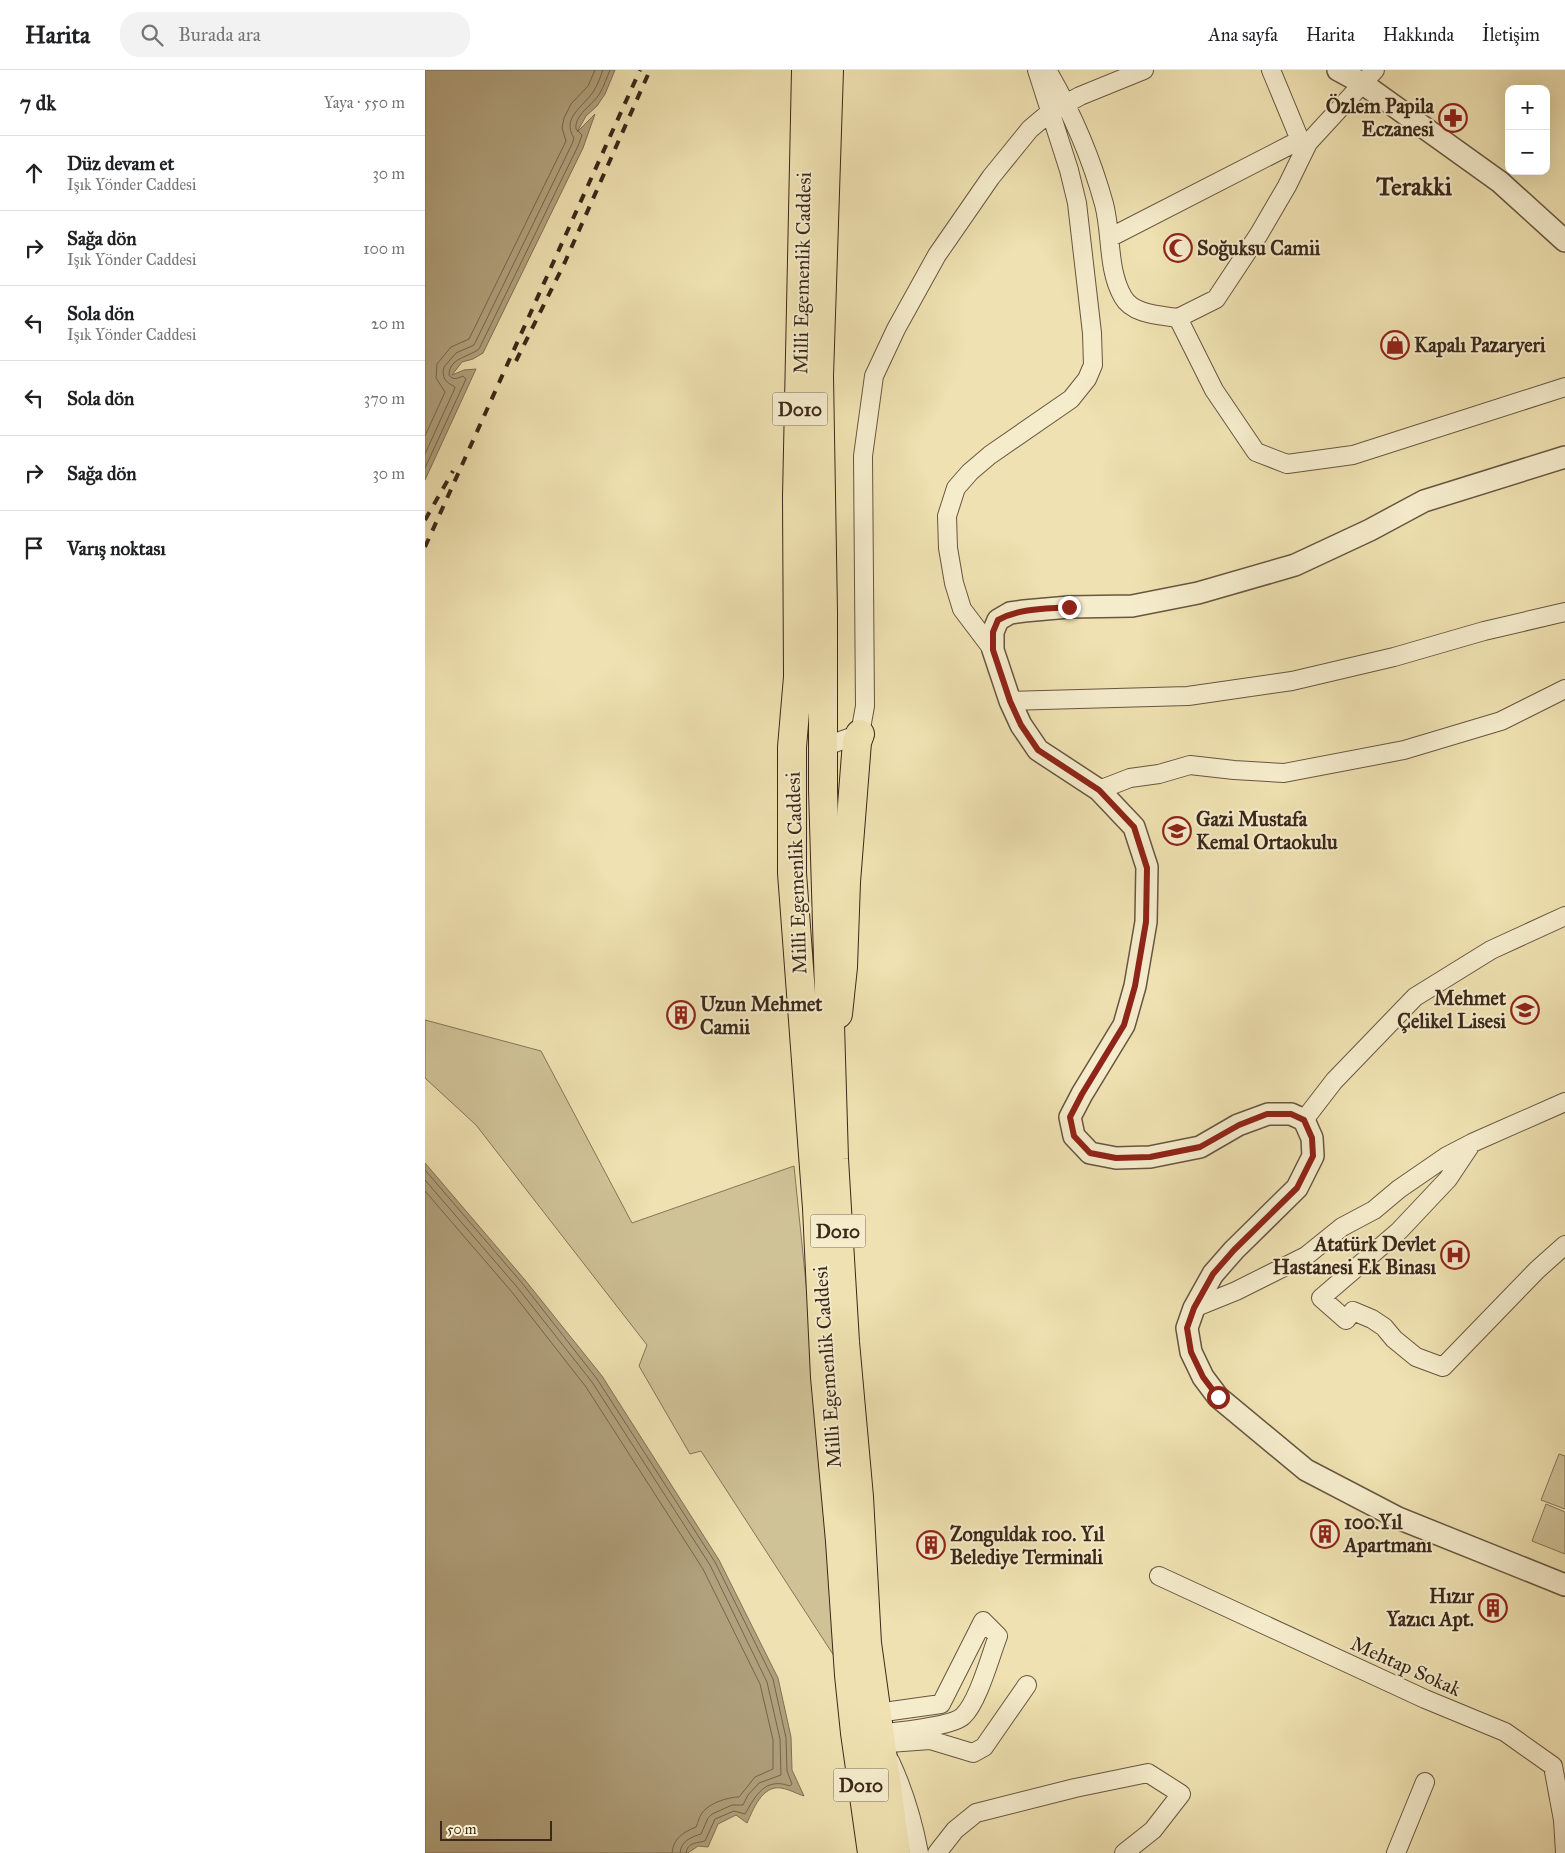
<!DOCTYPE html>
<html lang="tr">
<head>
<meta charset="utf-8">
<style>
  :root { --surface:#fff; --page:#f2f2f2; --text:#202124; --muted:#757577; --line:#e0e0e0 }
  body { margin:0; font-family:"IM FELL Great Primer",serif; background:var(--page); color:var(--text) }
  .controls { position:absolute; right:15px; top:15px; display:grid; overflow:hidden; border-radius:10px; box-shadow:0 5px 20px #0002 }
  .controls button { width:45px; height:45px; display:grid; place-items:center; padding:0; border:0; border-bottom:1px solid var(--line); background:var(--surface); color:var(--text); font:25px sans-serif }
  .scale { position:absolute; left:15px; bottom:12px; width:112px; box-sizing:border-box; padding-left:5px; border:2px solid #3a281a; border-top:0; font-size:14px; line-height:18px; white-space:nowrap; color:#3a281a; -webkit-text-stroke:4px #f5eccc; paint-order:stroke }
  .stop { position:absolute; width:15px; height:15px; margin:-11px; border:4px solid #8f2418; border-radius:50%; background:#fff }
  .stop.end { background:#8f2418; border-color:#fff; box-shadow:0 1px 5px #0008 }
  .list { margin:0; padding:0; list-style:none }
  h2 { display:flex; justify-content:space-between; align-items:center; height:65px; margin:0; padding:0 20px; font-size:21px }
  h2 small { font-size:16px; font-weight:400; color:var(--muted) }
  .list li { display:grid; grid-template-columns:32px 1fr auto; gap:15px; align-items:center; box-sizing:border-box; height:75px; padding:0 20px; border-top:1px solid var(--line) }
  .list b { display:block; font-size:19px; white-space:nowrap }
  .list p { margin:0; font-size:16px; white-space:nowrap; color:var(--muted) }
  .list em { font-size:16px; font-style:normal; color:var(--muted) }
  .icon { flex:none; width:28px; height:28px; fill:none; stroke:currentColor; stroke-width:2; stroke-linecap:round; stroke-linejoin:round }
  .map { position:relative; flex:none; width:1140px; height:1783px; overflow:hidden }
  header { display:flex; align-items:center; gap:30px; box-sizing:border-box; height:70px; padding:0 25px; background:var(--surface); border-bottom:1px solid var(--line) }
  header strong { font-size:24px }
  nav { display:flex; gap:28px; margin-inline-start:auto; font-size:18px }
  .search { width:350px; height:45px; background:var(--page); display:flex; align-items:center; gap:12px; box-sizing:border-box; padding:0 18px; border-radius:20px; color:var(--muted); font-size:19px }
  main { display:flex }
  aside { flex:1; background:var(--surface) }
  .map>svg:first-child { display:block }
  .green { fill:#d0c297; stroke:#857558 }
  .water { fill:#b1a27e; stroke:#817156 }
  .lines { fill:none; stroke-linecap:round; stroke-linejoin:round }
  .shore { stroke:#76654c; stroke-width:1 }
  .minor-casing { stroke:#675640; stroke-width:20 }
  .tertiary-casing { stroke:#675640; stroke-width:24 }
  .primary-casing { stroke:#3a281a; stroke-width:30 }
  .trunk-casing { stroke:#3a281a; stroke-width:30 }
  .minor { stroke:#f5eccc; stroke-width:18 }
  .tertiary { stroke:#f5eccc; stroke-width:21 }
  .primary { stroke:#efe1b1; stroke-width:28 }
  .trunk { stroke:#efe1b1; stroke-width:28 }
  .rail { stroke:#3a281a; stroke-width:4; stroke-dasharray:9 9; stroke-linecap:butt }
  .route { stroke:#8f2418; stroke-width:6 }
  .labels { text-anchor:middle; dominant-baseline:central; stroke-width:4; stroke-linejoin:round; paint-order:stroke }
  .shield { fill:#f5eccc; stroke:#72634f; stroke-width:1 }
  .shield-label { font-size:19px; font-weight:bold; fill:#3a281a }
  .poi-label { font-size:20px; font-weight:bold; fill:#3a281a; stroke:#f5eccc; text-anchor:start }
  .street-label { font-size:20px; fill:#3a281a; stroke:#f5eccc }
  .district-label { font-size:25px; font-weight:bold; fill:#3a281a; stroke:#f5eccc }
</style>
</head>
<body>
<header>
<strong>Harita</strong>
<div class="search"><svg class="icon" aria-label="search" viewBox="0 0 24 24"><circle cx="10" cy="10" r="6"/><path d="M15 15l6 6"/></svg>Burada ara</div>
<nav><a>Ana sayfa</a><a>Harita</a><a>Hakkında</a><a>İletişim</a></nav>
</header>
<main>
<aside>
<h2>7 dk<small>Yaya · 550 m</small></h2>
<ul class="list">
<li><svg class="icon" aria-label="ahead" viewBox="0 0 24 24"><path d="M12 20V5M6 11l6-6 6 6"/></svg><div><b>Düz devam et</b><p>Işık Yönder Caddesi</p></div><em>30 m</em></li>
<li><svg class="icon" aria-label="right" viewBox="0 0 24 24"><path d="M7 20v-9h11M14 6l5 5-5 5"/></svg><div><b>Sağa dön</b><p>Işık Yönder Caddesi</p></div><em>100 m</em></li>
<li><svg class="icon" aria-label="left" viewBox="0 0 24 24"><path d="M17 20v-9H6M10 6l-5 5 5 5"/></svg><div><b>Sola dön</b><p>Işık Yönder Caddesi</p></div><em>20 m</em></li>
<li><svg class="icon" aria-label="left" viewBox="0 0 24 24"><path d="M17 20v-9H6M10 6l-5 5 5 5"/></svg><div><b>Sola dön</b></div><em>370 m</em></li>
<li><svg class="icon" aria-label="right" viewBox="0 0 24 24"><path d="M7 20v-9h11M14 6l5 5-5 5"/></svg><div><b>Sağa dön</b></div><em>30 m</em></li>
<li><svg class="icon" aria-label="arrive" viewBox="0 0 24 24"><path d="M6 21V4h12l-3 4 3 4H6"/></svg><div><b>Varış noktası</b></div></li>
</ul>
</aside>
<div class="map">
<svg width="1140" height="1783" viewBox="0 0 1140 1783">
  <rect width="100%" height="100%" fill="#efe1b1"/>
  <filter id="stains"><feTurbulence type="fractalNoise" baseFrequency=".004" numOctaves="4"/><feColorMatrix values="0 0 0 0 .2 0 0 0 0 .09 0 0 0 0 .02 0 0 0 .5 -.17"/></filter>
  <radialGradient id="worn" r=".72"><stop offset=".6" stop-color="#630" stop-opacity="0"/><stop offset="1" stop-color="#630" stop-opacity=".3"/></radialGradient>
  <path class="green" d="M0,950l116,31 91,172 162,-57 18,176 26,320 -137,-211 -11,3 -51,-88 8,-21 -171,-220 -51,-47z
    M1134,1384l6,2v53l-24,-9z
    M1121,1434l19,8v42l-33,-13z"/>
  <path class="water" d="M0,0h190l-10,24 -8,12 -11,10 -9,16 18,-18 -12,34 -100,205 -10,6 -11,3 -10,13 12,-5 12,-1 -51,111z
    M0,1093l100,117 77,96 117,184 59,118 13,59 1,33 12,26c-7,-2 -15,-7 -23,-8 -19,-3 -28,22 -34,35l-11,-8 -18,9 -10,23 -10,-1 -10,7h-263z"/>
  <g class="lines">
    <path class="shore" d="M0,366l20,-44 -9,-14 1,-14 14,-17 18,-8 97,-198 -4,-13 2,-10 7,-14 17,-18 7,-16
      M0,384l30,-66 -1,-2c-8,-3 -13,-9 -10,-19l12,-14 18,-8 98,-201 2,-6c-13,-20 9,-31 19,-46 5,-7 7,-15 10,-22
      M0,398l41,-89 -3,-3c-5,2 -10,5 -14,-1 0,-17 20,-18 30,-26l99,-203 4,-11 -6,-6c-2,-14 17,-24 24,-36 4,-7 7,-16 10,-23
      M0,1100l97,113 75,96 118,183 58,117 13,59 1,33 5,13 -2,2c-25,-9 -34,9 -45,28l-11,-3 -19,8 -10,22c-7,2 -18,1 -19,12
      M0,1110l92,107 75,95 118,183 57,117 13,57 1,36 -22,8 -11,12 -5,10h-11l-20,9 -4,4 -7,16c-10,3 -20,7 -21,19
      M0,1121l86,100 75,96 117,182 57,115 13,56v29l-18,8 -16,20c-11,0 -30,6 -37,16 -3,4 -4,10 -6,14 -13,5 -23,12 -24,26"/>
    <defs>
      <path id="minor" d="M622,0c24,41 44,87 57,134 8,30 3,65 19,93 10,18 38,18 55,21l36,72 42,62 31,12 66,-9 212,-68
        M846,0l29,70 8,3
        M684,168l191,-98
        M753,248l38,-19 43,-65 28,-48 21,-43 67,-73
        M568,580l-31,-41 -8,-26 -6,-35 -1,-32 9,-28 14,-16 20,-17 81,-56 16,-20 6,-14 -1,-32 -15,-130 -8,-33 -32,-100
        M585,631l178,-5 104,-15 102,-24 90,-26 81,-19
        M398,677l37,-13 5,-28 -2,-250 11,-80 22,-47 41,-74 54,-78 39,-48 19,-16 31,-17 64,-26
        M674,720l31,-12 29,-4 31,-9 44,5 50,3 120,-23 97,-29 64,-32
        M879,1050l30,-39 81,-84 76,-47 74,-34
        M1047,1073l-24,36 -49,52 -78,67 25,22 7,-9 19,8 12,8 10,12 22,18 27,10 94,-97 28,-25
        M769,1238l42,-17 70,-35 36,-29 32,-17 25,-21 48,-33 25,-13 93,-41
        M734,1506l266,123 80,33 48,34 10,54 2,32
        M452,1643l64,-9 42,-83 15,15c-8,21 -20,66 -35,80 -11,11 -66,15 -83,18
        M464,1673l41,-3 43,13 11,-6 43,-62
        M465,1691c14,30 23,60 29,92
        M512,1783l18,-23 21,-17 99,-25 73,-15 33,21 -28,36 -29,23
        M971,1783l29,-71"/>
      <path id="tertiary" d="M913,0l24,13 138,99 65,59
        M1140,387l-141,44 -54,29 -75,35 -97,28 -66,13 -63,1 -45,4 -14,2 -12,7 -5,12v18l17,51 11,24 17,25 61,40 35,37 13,40 -1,55 -11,64 -11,39 -42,69 -12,23 4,19 16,17 26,5 34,-1 50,-10 38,-22 30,-11h23l13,6 8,18 1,18 -16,32 -63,62 -21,24 -19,34 -7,20 4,24 12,25 15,20 88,73 92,48 167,67"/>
      <path id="primary" d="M413,944l5,-47 3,-85 11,-140 3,-8"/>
      <path id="trunk" d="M381,0l-9,427 1,180 -6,70v126l25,335 8,169 15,164 9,134 6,58 17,120
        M404,0l-10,306 4,237v177l11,369 11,183 14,155 8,146 29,210"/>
    </defs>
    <use href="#minor" class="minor-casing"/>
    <use href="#tertiary" class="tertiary-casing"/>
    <use href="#primary" class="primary-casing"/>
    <use href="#trunk" class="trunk-casing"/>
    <use href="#minor" class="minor"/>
    <use href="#tertiary" class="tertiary"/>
    <use href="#primary" class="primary"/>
    <use href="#trunk" class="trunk"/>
    <path class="rail" d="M91,291l49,-99 85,-192
      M0,450l28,-49
      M0,477l215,-477"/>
  </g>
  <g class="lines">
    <path class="route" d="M644,537c-25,2 -49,1 -71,13l-5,12v18l17,51 11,24 17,25 61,40 35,37 13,41 -1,54 -11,64 -11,39 -42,69 -12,23 4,19 16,17 26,5 34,-1 50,-10 39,-22 28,-11h24l13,6 8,18 1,18 -16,32 -63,62 -21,24 -19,34 -7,20 4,24 12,25 15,20"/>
  </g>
  <defs>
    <symbol id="pharmacy-ring" viewBox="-11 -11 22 22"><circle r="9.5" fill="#f5eccc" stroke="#8f2418" stroke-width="1.5"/><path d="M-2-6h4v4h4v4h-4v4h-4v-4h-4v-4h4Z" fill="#8f2418"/></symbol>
    <symbol id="mosque-ring" viewBox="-11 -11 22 22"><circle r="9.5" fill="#f5eccc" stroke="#8f2418" stroke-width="1.5"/><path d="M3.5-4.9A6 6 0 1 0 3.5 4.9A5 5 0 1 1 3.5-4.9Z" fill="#8f2418"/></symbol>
    <symbol id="shop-ring" viewBox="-11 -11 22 22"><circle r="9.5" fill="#f5eccc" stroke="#8f2418" stroke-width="1.5"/><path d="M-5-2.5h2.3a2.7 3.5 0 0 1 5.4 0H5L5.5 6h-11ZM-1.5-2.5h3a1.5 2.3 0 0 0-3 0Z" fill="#8f2418"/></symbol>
    <symbol id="school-ring" viewBox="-11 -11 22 22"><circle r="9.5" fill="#f5eccc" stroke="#8f2418" stroke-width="1.5"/><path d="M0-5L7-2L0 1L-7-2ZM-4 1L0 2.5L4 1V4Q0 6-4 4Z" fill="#8f2418"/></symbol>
    <symbol id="building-ring" viewBox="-11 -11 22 22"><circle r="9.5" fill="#f5eccc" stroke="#8f2418" stroke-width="1.5"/><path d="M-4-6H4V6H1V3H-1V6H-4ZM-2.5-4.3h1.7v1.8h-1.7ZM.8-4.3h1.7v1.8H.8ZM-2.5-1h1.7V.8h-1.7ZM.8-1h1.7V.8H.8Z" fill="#8f2418"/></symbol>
    <symbol id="hospital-ring" viewBox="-11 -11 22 22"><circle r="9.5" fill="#f5eccc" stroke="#8f2418" stroke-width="1.5"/><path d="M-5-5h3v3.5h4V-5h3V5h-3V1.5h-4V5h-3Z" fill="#8f2418"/></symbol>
  </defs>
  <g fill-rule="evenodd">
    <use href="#pharmacy-ring" x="1012" y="32" width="32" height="32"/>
    <use href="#mosque-ring" x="737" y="162" width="32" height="32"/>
    <use href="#shop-ring" x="954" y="259" width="32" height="32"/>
    <use href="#school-ring" x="736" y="745" width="32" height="32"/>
    <use href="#school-ring" x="1084" y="924" width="32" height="32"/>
    <use href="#building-ring" x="240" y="929" width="32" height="32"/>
    <use href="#hospital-ring" x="1014" y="1169" width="32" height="32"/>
    <use href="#building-ring" x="884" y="1448" width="32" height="32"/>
    <use href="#building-ring" x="490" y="1459" width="32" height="32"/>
    <use href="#building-ring" x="1052" y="1522" width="32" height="32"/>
  </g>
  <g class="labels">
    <g class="shield">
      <rect x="347.5" y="322.5" width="55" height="33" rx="4"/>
      <rect x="385.5" y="1144.5" width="55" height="33" rx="4"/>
      <rect x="408.5" y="1698.5" width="55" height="33" rx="4"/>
    </g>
    <g class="shield-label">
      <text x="375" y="339">D010</text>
      <text x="413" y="1161">D010</text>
      <text x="436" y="1715">D010</text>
    </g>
    <g class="poi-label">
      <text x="1009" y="36" text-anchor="end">Özlem Papila<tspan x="1009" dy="23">Eczanesi</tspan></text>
      <text x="772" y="178">Soğuksu Camii</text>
      <text x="989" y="275">Kapalı Pazaryeri</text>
      <text x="771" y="749">Gazi Mustafa<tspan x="771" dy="23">Kemal Ortaokulu</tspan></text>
      <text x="1081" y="928" text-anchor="end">Mehmet<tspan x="1081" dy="23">Çelikel Lisesi</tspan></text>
      <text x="275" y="934">Uzun Mehmet<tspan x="275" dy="23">Camii</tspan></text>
      <text x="1011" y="1174" text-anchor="end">Atatürk Devlet<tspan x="1011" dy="23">Hastanesi Ek Binası</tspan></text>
      <text x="919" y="1452">100.Yıl<tspan x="919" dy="23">Apartmanı</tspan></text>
      <text x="525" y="1464">Zonguldak 100. Yıl<tspan x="525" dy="23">Belediye Terminali</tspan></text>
      <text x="1049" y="1526" text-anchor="end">Hızır<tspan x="1049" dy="23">Yazıcı Apt.</tspan></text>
    </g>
    <g class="street-label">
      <text transform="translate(377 203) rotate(-89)">Milli Egemenlik Caddesi</text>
      <text transform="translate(371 803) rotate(-92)">Milli Egemenlik Caddesi</text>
      <text transform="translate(402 1297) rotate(-94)">Milli Egemenlik Caddesi</text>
      <text transform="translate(981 1596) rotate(24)">Mehtap Sokak</text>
    </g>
    <g class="district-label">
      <text x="989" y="116">Terakki</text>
    </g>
  </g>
  <rect width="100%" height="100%" filter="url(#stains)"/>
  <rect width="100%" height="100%" fill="url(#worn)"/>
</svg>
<div class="controls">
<button>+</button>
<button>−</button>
</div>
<div class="scale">50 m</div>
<div class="stop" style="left:793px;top:1327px"></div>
<div class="stop end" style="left:644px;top:537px"></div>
</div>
</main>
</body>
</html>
